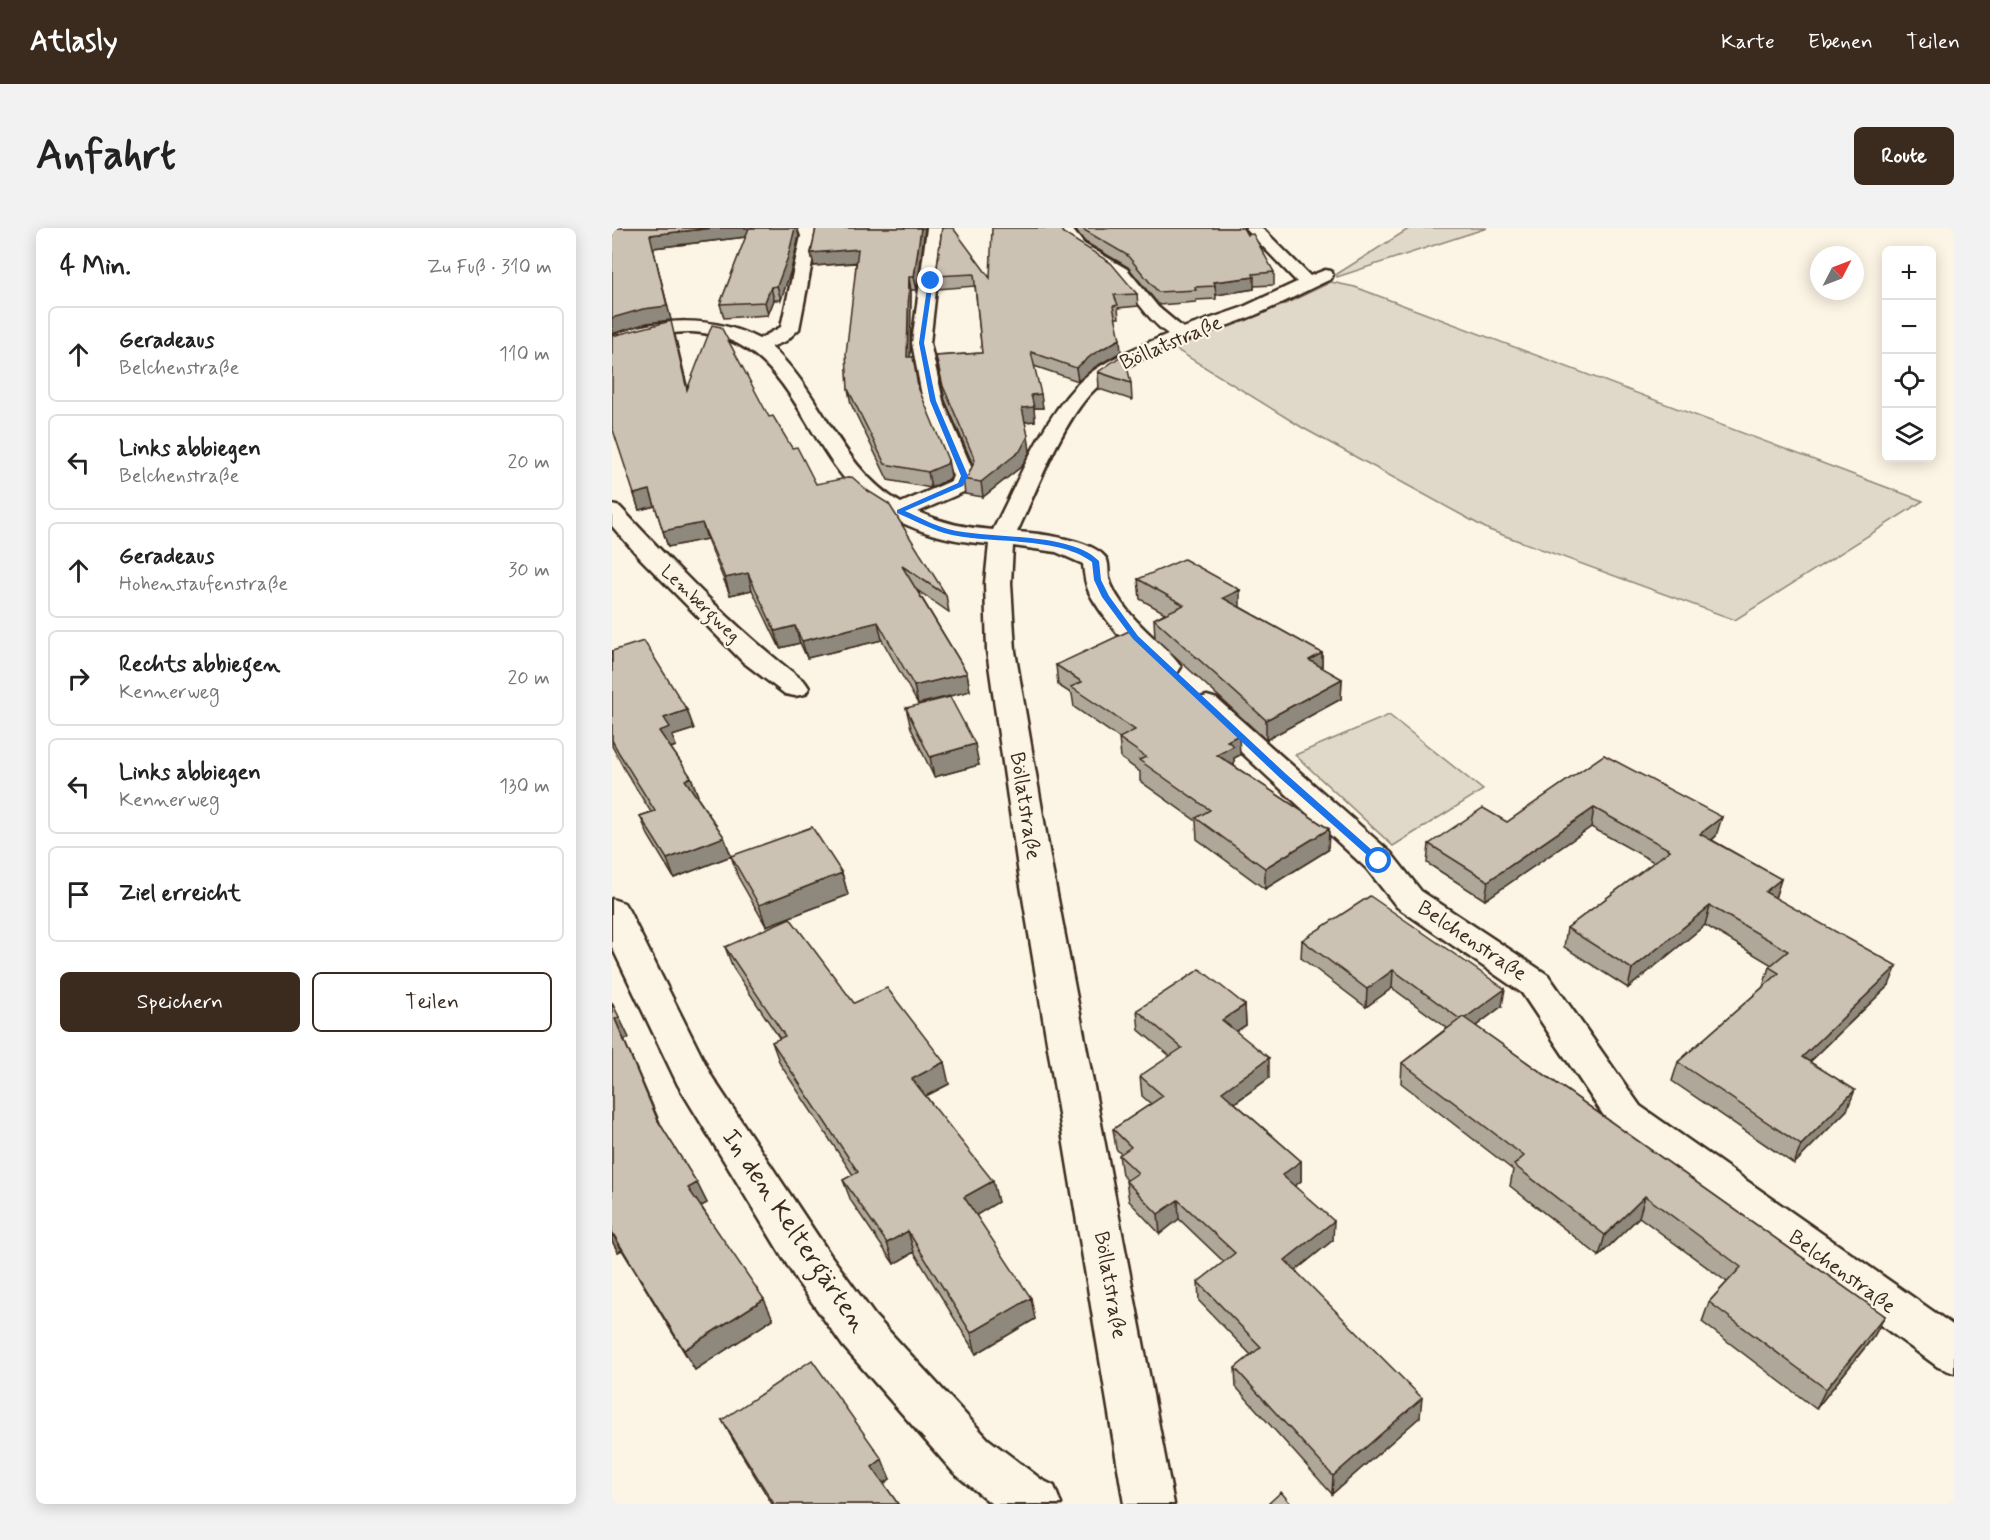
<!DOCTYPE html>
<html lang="de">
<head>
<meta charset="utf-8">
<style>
  :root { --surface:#fff; --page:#f2f2f2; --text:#222; --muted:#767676; --line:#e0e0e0; --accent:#3b2a1e }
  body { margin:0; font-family:Mynerve,sans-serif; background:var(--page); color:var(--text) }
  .controls { position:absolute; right:18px; top:18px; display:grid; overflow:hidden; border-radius:9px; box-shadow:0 3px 15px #0003 }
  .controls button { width:54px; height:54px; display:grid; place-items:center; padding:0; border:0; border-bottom:2px solid var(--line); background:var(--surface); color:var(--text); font:30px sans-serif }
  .compass { position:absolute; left:1198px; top:18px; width:54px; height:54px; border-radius:50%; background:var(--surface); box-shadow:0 3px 15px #0003; rotate:48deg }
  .stop { position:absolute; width:18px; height:18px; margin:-14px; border:4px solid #1a73e8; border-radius:50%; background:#fff }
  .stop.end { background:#1a73e8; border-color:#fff; box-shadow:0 2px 6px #0008 }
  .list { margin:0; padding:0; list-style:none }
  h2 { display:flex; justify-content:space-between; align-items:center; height:78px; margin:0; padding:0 24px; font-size:26px }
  h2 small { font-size:20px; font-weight:400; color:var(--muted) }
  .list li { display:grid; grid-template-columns:39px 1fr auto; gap:18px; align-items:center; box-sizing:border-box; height:96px; margin:0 12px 12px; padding:0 12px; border:2px solid var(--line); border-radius:9px }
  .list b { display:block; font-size:22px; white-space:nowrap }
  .list p { margin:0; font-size:20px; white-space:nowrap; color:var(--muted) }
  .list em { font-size:20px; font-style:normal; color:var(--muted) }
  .actions { display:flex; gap:12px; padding:18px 24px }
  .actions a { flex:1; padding:14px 0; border:2px solid var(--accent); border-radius:9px; text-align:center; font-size:21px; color:var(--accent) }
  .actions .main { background:var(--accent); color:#fff }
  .icon { flex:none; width:33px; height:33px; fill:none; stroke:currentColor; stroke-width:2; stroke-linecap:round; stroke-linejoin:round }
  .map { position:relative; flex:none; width:1342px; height:1276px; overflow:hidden; border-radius:9px }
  header { display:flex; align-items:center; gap:36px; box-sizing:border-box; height:84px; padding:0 30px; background:var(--accent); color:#fff }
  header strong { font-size:28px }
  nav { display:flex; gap:33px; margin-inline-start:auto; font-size:21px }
  .intro { display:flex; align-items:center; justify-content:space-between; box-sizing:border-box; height:144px; padding:0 36px }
  h1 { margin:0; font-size:42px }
  .button { padding:15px 27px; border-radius:9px; background:var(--accent); color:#fff; font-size:21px; font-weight:700 }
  main { display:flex; gap:36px; padding:0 36px }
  aside { flex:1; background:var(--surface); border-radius:9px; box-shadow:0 3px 15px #0003 }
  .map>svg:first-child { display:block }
  .green { fill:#e0d8c8; stroke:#8e8173; stroke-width:1.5 }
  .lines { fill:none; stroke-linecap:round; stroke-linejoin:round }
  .minor-casing { stroke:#3b2a1e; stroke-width:5 }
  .minor { fill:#fcf5e5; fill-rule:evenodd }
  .wall { fill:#afa79a; stroke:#3b2a1e; stroke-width:1.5 }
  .shaded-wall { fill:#8f887d; stroke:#3b2a1e; stroke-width:1.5 }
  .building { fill:#ccc2b3; stroke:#3b2a1e; stroke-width:1.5 }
  .route { fill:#1a73e8 }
  .labels { text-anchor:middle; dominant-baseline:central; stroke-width:4.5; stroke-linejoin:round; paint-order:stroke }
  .far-street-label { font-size:18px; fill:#3b2a1e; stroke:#fcf5e5 }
  .street-label { font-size:21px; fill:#3b2a1e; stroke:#fcf5e5 }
  .near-street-label { font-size:26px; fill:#3b2a1e; stroke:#fcf5e5 }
</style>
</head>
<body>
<header>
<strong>Atlasly</strong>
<nav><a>Karte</a><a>Ebenen</a><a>Teilen</a></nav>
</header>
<div class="intro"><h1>Anfahrt</h1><a class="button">Route</a></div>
<main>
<aside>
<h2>4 Min.<small>Zu Fuß · 310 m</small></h2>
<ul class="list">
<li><svg class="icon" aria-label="ahead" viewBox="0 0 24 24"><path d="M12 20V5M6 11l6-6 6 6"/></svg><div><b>Geradeaus</b><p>Belchenstraße</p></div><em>110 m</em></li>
<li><svg class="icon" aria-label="left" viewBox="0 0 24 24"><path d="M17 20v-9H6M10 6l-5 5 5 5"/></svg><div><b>Links abbiegen</b><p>Belchenstraße</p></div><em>20 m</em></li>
<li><svg class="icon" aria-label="ahead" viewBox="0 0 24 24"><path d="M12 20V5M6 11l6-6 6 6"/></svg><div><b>Geradeaus</b><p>Hohenstaufenstraße</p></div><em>30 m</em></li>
<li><svg class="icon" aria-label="right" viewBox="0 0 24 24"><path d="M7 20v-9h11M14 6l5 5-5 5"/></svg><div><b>Rechts abbiegen</b><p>Kennerweg</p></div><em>20 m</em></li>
<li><svg class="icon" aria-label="left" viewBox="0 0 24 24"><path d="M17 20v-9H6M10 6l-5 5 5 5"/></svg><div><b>Links abbiegen</b><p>Kennerweg</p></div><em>130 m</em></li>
<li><svg class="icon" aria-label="arrive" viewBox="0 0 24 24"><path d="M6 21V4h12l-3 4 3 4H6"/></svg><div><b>Ziel erreicht</b></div></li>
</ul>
<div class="actions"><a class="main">Speichern</a><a>Teilen</a></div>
</aside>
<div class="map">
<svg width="1342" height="1276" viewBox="0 0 1342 1276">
  <rect width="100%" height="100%" fill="#fcf5e5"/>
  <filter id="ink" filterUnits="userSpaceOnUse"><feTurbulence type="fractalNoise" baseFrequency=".0167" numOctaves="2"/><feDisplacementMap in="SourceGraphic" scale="12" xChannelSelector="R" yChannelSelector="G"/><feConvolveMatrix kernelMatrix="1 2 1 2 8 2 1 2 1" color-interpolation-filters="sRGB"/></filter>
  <g filter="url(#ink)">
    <path class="green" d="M798,0h77l-150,49v-3z
      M719,54l24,5 568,214 -188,119 -246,-90 -186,-102 -131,-81 109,-41z
      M777,487l94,75 -90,56 -98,-91z"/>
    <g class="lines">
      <defs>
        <path id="minor" d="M186,0h16l3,8 -18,93 -13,12 -15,6c51,45 68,120 130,156l50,-22 2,-5 -30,-75 -11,-58 15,-115h16l-13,115 13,58 32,75 -7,14 -50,22c25,11 48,16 75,18 23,-44 48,-108 83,-144 23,-25 61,-38 92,-52 -24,-17 -34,-42 -55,-60 -20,-17 -46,-20 -58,-46h16l13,16 43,25 31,38 25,21 58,-20 56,-26 -52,-54h17l48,48 15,-6 6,1 2,4 -2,4c-26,12 -52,26 -78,37 -48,19 -129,40 -164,79 -30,34 -52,95 -72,137 20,1 80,8 90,28 2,6 1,12 2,18 3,12 11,23 18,32 16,21 39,36 54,57l-4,6c-7,1 -12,3 -18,0 -19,-8 -61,-62 -70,-81 -4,-9 -5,-18 -6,-28l-27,-12 -43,-6 -2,37 4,68 37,217 122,636h-50l-106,-636 -31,-217 -2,-68 4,-39c-47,-3 -96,-18 -130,-50 -60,-57 -71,-157 -167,-162 -30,-1 -52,10 -80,17v-13c46,-19 101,-21 147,3l22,-12 20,-91z
          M0,277l8,2c58,62 117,124 185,175l4,6 -4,6 -10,2 -10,-2 -42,-32 -102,-103 -29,-33z
          M595,468l10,3 174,154 30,38 127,84 92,131 314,220v47l-16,-6 -326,-239 -90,-135 -125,-86 -30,-38 -170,-158 -4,-6 4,-6z
          M0,671l12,4 5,8 83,166 117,176 46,63 113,123 54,41 12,6 7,18h-69l-38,-31 -111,-127 -46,-65 -119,-196 -66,-138z"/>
      </defs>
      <use href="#minor" class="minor-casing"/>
      <use href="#minor" class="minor"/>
    </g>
    <path class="wall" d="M0,0h185l2,8 -8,34 -10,30h-7l-6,15 -44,3 -4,-14 26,-67 -93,11 18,72 -24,3z
      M204,0h109l-8,62h-6l-1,67 8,30 33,89 -2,3 -18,9 -43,-8 -37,-76 -3,-15 8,-126 -42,3 -3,-13z
      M330,0l48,50 73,-45 74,61 1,12 -20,2 1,10h-4l6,34 -26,15 -17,14 -44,-15 9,42h-9l1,13 -10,1 5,29 -8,15 -39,31 -18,-3 -2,-15 5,-3 5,-11 -28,-65 -9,-44 46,-3 -7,-67 -37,3 -2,-13z
      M462,0h169l31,44v13l-20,1v3l-38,6v4l-20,1v2l-37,3 -31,-38 -43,-25z
      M63,107l13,54 81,28 47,67 130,111 3,17 -32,-22 50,83 3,18 -52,13 -36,-64 -75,18 -7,-15 -20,5 -28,-58 -22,5 -23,-56 -39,8 -13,-41 -16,4 -5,-16z
      M486,144l33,11 1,17 -33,-11z
      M526,351l102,28 82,46v15l20,11 -1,20 -75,41 -111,-102 -1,-19 11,-6 -25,-14z
      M0,423l75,59 7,19 -22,7 4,10 -5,2 20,29 7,19 -1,1 27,40 7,19 -57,22 -26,-43 -8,-19 11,-4 -25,-40 -14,-26z
      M444,437l184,90 -6,3v8l95,63 -1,21 -63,39 -68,-50 -1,-18 -56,-40v-9l-19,-14 -2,-20 -45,-31 -2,-13 -14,-9z
      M294,480l73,57 -45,12 -23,-49z
      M992,527l112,81 -4,4 69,39 -6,19 114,87 -79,77 37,48 -53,54 -122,-83 6,-19 85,-75 6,-20 3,-2 -67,-40 -77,63 -64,-41 3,-19 87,-66 -63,-35 -106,73 -58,-37 2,-19 78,-22z
      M119,628l111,17 6,22 -82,31 -28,-49z
      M690,712l200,66 -26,20 409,290 -11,20 -58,73 -114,-87 7,-20 18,-20 -88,-65 -40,39 -89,-70 3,-16 -112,-87 1,-20 45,-35 -55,-40 -26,19 -65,-49z
      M113,719l129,56 95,81 -23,12 72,106 -22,13 59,104 -59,35 -62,-102 -20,12 -43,-63 -8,-21 10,-5 -73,-111 -8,-22 8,-3 -47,-71z
      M0,775l17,35 -5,2 36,84 37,59 10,20 -6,3 72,113 -78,51 -73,-120 -4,2 -6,-11z
      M633,777l1,20 -10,6 33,47 -34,25 66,58v20l-7,5 39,54 -38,31 125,146 -88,77 -96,-107 -1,-19 16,-13 -52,-54 -1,-19 26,-20 -45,-43 -19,15 -31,-33 -3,-20 1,-1 -5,-5 -3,-20 2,-1 -5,-5 -3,-20 38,-25 -9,-8 -2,-20 30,-20 -31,-26 -2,-20z
      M110,1192l168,59 -6,5 14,20h-126l-39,-64z"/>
    <path class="shaded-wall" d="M101,0h39l2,8 -101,12 18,72 -24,3 -35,11v-16l38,-83z
      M183,0h2l2,8 -8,34 -10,30 -4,-14z
      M309,0h4l-8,62 -3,-13z
      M246,21l2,13 -46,4 -3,-13z
      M297,49l2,13 -1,82 -3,-15z
      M642,49v12l-38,6 -1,-9 -1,-4z
      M159,59l3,13 -6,15 -3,-13z
      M508,111l1,13 -26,15 -17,14 -2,-13 17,-14z
      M429,166l2,14h-9l1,13 -11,1 -2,-14 9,-13z
      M416,208l2,15 -8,15 -39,31 -2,-15z
      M336,232l3,16 -2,3 -18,9 -3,-16z
      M38,262l5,16 -16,4 -5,-16z
      M90,295l5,16 -39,8 -5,-16z
      M136,345l4,17 -22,5 -5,-17z
      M628,362v19l-17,-11z
      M266,394l4,18 -75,18 -5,-17z
      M183,398l5,17 -20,5 -5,-17z
      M710,425v20l-13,-13z
      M355,445l3,18 -52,13 -4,-18z
      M730,451l-1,20 -75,41v-20z
      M75,482l7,19 -22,7 4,10 -10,3 -7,-18 5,-13z
      M627,507l1,20 -6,3v8l-17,-11 10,-14z
      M363,516l4,21 -45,12 -4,-20z
      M79,549l7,19 -6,3 -7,-19z
      M982,580l-3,19 -106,73 3,-19z
      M1110,589l-6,19 -21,17 5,-19z
      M717,601l-1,21 -63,39v-21z
      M112,609l7,19 -57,22 -7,-19z
      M230,645l6,22 -82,31 -7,-21z
      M1169,651l-6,19 -10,-6z
      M1098,678l-5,19 -77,63 4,-19z
      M1285,738l-8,19 -94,91 7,-19z
      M781,742l-1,18 -26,19 1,-18z
      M893,761l-3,17 -42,32 2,-18z
      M633,777l1,20 -23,15 -1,-20z
      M7,789l10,21 -5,2 44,101 -53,-122z
      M657,830v20l-46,33 -1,-19z
      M332,834l5,22 -31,16 -6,-21z
      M1243,862l-8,20 -53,54 7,-19z
      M689,933v20l-19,14v-20z
      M381,953l5,21 -28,17 -6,-22z
      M85,955l10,20 -9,5 -10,-20z
      M1033,968l-6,21 -40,39 6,-21z
      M566,972l1,19 -19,15 -2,-20z
      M722,993l-1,19 -48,39v-19z
      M296,1003l6,21 -20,12 -7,-21z
      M0,1005l10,17 -4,2 -6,-11z
      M419,1070l4,21 -59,35 -5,-21z
      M152,1071l9,20 -78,51 -11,-20z
      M1273,1088l-11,20 -58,73 10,-20z
      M810,1170l-2,19 -88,77 1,-18z
      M270,1231l8,20 -10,7 -8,-19z"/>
    <path class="building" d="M0,0h101l-63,7 17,71 -24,3 -31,9z
      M137,0h46l-7,29 -11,29 -6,1 -6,15 -45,2z
      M204,0h105l-7,49h-5l-2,80h6l5,30 30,73 -1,4 -19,8 -43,-8 -37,-75 -2,-35 12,-105 -47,4z
      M330,0h11l37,50 2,-50h68l3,5 48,30 26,31 -23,1 4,10 -5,1 7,33 -27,15 -17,14 -45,-16 10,42 -10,1 3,12 -12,1 6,28 -8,15 -39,31 -18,-3 5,-3 7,-16 -32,-74 -7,-30 46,-3 -8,-79 -38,2z
      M470,0h161l4,7 6,-1 21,38 -21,2 1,3 -40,5 1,4 -20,1 1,3 -38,2 -31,-37 -43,-25z
      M59,93l16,69 25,-65 9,2 48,90 4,-1 19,32 5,-1 19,37 36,-7 16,14 21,13 57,91 -44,-29 65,107 -53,13 -36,-64 -76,19 -7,-15 -20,5 -27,-58 -23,5 -23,-55 -39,8 -13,-41 -16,4 -22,-67v-91z
      M512,126l7,29 -33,-11z
      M572,331l56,31 -17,8 99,55 -13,7 33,19 -76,41 -112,-101 30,-14 -46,-26z
      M517,403l110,104 -12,6 7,5 -17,9 112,74 -64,39 -69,-50 14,-8 -71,-50 7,-3 -27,-19 16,-8 -64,-43 11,-5 -26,-17z
      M32,413l43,69 -23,8 6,9 -11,4 32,46 -6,3 39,57 -57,22 -27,-43 15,-5 -36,-58 -7,-13v-89z
      M338,469l25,47 -45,13 -24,-49z
      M992,527l118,62 -22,17 81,45 -16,13 132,74 -95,91 53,33 -54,55 -123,-83 101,-89 -10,-6 19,-16 -78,-45 -78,63 -65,-41 103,-78 -76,-42 -106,73 -59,-37 54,-36 24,14z
      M200,599l30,46 -83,32 -28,-49z
      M758,668l135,93 -40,29 -2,-1 -3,2 -67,-49 -26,19 -65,-49z
      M178,690l64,85 33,-15 57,74 -32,17 81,102 -29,16 67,101 -60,35 -63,-102 -21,12 -44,-63 15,-8 -86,-130 13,-6 -60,-89z
      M588,741l45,36 -23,15 47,38 -47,34 79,69 -19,14 52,46 -49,39 137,138 -89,78 -98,-108 26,-21 -63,-65 37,-29 -57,-53 -20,14 -32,-33 12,-8 -19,-18 12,-8 -18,-18 50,-33 -23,-20 42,-28 -45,-38z
      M0,775l7,14 -4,2 43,102 39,62 -9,5 76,111 -80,51 -72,-118z
      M851,789l422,299 -59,73 -117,-87 32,-35 -96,-71 -40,39 -91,-70 10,-9 -122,-93z
      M200,1132l70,99 -10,8 26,37h-124l-52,-84z
      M669,1264l10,12h-23z"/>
  </g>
  <path class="route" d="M319,51l2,2 -9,62 12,58 32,75 -5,10 -58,25c14,6 28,14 43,18 41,11 121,2 151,32l2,19 8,16 29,40 148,138 96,85v4h-6l-96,-85 -147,-139 -31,-42 -8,-17 -2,-18c-35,-27 -105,-17 -148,-29 -16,-5 -32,-14 -47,-20v-3l61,-27 3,-7 -31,-75 -11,-58 9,-62z"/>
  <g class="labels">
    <g class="far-street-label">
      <text transform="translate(88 376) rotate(44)">Lembergweg</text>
    </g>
    <g class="street-label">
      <text transform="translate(559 115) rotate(-23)">Böllatstraße</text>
      <text transform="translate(413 578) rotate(81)">Böllatstraße</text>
      <text transform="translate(860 713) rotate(34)">Belchenstraße</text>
      <text transform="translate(1230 1044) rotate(36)">Belchenstraße</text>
      <text transform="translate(498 1057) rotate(80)">Böllatstraße</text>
    </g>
    <g class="near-street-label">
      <text transform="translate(182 1003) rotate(56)">In den Keltergärten</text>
    </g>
  </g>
</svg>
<div class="controls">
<button>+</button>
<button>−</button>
<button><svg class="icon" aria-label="locate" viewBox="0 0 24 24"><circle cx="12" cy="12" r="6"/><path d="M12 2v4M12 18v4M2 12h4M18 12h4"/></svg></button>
<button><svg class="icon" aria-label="layers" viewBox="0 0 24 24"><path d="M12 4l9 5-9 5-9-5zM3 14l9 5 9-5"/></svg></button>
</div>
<svg class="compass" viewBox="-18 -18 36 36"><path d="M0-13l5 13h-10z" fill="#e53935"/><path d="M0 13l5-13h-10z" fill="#767676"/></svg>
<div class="stop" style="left:767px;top:633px"></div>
<div class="stop end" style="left:319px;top:53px"></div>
</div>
</main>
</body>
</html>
